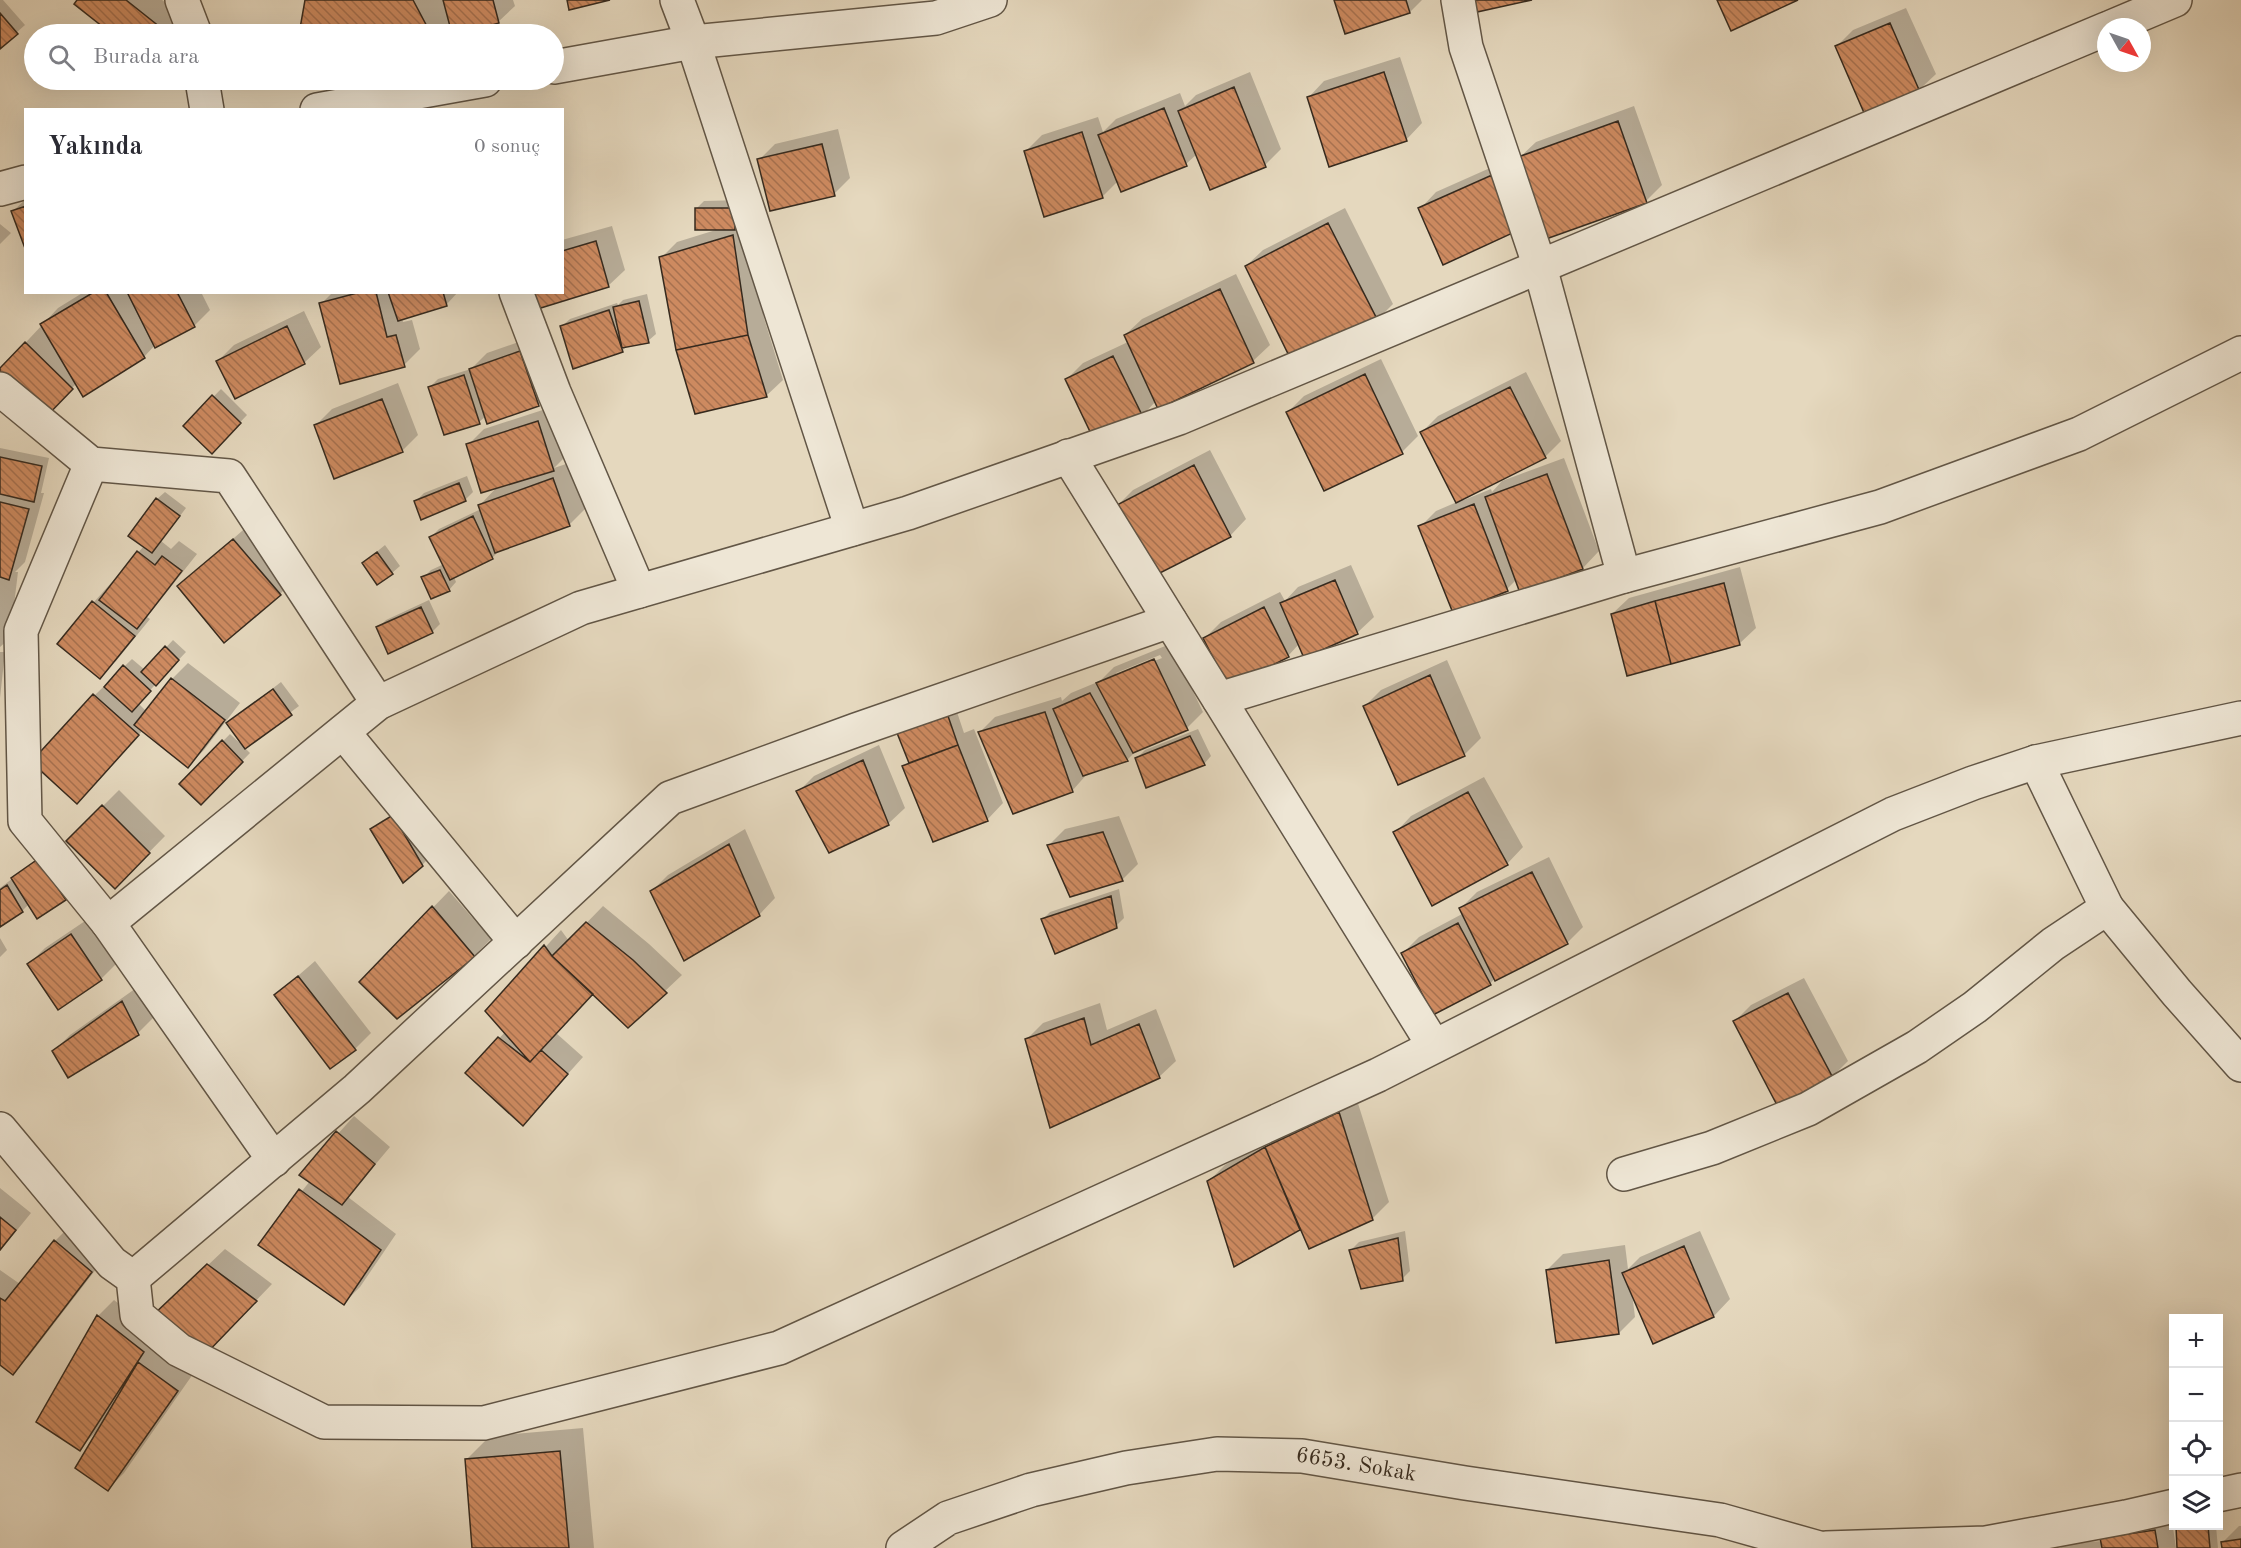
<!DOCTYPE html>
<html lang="tr">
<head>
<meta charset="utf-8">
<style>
  :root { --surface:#fff; --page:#f7f7f7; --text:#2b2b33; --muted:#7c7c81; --line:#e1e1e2 }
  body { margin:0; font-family:"Old Standard TT",serif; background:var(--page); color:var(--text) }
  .controls { position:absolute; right:18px; bottom:18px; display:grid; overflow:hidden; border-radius:0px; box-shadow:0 6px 24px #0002 }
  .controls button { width:54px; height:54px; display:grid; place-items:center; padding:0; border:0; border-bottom:2px solid var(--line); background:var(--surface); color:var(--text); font:30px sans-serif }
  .compass { position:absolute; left:2097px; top:18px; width:54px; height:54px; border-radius:50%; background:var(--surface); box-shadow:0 6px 24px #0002; rotate:130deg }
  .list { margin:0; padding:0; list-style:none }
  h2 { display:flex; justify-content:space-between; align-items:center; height:78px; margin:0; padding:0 24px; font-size:26px }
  h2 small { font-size:20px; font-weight:400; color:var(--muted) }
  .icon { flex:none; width:33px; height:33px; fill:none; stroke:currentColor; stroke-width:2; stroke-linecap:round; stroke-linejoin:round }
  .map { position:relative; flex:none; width:2241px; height:1548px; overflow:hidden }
  .search { position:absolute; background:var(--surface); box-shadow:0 6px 24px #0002; left:24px; top:24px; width:540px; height:66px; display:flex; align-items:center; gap:15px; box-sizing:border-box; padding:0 21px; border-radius:33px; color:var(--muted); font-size:22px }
  .panel { position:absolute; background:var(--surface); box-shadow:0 6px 24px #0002; left:24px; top:108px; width:540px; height:186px; border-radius:0px }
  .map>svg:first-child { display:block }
  .shadow { fill:#0003; fill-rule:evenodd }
  .building { fill:url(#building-back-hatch); stroke:#362a1e; stroke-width:1.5 }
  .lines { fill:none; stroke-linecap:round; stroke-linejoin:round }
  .minor-casing { stroke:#625646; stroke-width:36 }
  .minor { stroke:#eee6d5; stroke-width:33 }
  .labels { text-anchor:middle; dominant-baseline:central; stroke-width:6; stroke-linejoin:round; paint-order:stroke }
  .street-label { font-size:22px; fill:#362a1e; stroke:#eee6d5 }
</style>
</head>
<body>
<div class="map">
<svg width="2241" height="1548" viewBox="0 0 2241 1548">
  <defs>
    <pattern id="building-back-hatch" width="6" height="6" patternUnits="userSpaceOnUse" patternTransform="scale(1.5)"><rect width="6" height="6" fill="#cd8a60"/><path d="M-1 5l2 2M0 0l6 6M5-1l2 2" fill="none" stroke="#a7714f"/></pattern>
  </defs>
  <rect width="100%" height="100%" fill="#e5d8be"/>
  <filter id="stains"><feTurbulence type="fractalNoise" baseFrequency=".00333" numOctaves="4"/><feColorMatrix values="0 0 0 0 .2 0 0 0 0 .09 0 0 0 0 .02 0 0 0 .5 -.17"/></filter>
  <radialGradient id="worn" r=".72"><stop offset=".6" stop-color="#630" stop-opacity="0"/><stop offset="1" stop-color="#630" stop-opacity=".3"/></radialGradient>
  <path class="shadow" d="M0,0h3l22,25 -25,22z
    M79,0h83l18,14 -15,20h-50l-39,-30z
    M306,0h207l2,6 -17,16 -33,10 -3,2h-161z
    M1336,0h86l-12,12z
    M1906,8l30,66 -17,16 -82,-44 16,-16z
    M1400,57l22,66 -16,17 -98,-42 16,-17z
    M1250,72l31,77 -16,16 -68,-11 -11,10 -64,26 -4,-9 -16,16 -76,-46 16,-16 56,-18 5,15 13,-13 64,-26 5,13 11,-11z
    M1634,106l28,79 -16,16 -127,-43 17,-16z
    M838,129l12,49 -16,16 -75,-34 16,-16z
    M1508,160l24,53 -112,-4 16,-17z
    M26,199v48l-14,-35z
    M742,200l7,20 15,98 19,62 -17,16 -105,-138 16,-16 42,-13 -23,-20 8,-8z
    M1345,208l48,96 -16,16 -131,-54 17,-16z
    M0,224l11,9 -11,11z
    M612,226l13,44 -17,16 -76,23 30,-17v-52z
    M1236,274l34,71 -17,16 -94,46 -3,-6 -14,15 -76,-36 17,-17 45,-21 -3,-7 17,-16z
    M84,292h117l9,18 -16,16 -39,19 -11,12 -67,26 -33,33 -44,-46 58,-62z
    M333,292h125l-11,12 -45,14 1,4 9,-2 8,29 -16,16 -83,-61z
    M647,294l9,40 -8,7 -21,5 -5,5 -60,-25 8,-7 47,-16 1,2 5,-5z
    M304,311l17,36 -17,16 -86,-2 16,-16z
    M536,336l18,53 -16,16 -52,11 -7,6 -49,-35 8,-8 33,-10 16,-16z
    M1381,359l37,77 -16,16 -114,-40 16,-16z
    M1526,372l35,69 -16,16 -82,41 1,2 27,-11 1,3 10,-11 62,-23 35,93 -16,17 -62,23 -4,-12 -10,10 -87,-62 16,-16 21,-9 -35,-70 16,-16z
    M398,383l20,52 -16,16 -87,-25 17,-17z
    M221,389l26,26 -35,37 -27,-26z
    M555,406l14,47 -15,15 15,-5 17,45 -16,16 -69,25 -9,9 -38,19 2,5 -7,8 -26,-12 8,-8 13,-6 -13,-27 8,-8 42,-20 -1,-4 18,-19 -30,-41 16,-16z
    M0,448l49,10 -8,35h3l-19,69 -10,10h3l-8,66 -10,9z
    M1210,450l36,69 -16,17 -113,-30 16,-16z
    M467,476l6,16 -8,8 -49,1 8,-8z
    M165,492l21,16 -25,33 10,8 8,-8 18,13 -50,63 3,2 -34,42 -17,16 -5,-75 50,-56 13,-47z
    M250,524l46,54 -16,16 -101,-8z
    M385,545l15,21 -8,7 -29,-10z
    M1351,565l23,52 -17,16 -58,11 -11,12 -83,-18 16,-16 59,-30 5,9 13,-14z
    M1740,567l16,61 -17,16 -127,-30 17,-16z
    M429,600l11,24 -8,8 -54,-4 8,-8z
    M173,640l13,12 -48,51 9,9 25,-33 16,-16 52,40 -36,47 -16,16 -45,-36 -50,56 -60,-24 62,-67 37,-36 13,11z
    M1170,644l33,68 -16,16 -49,21 -11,11 -39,13 -16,18 -93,-58 16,-16 66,-20 1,4 9,-8 29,-12 14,-14zM1160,655l2,3 -46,18v-3z
    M0,652h5l-5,46z
    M1447,660l34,78 -17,17 -65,28 -34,-77 16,-16z
    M281,682l18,24 -55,41 6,6 -49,50 -20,-19 49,-50 13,12 -15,-23z
    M956,709l8,24 10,-4 29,74 -16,17 -83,-54 6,-5 -12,-28z
    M1198,729l13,27 -7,8 -67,-6 8,-8z
    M879,745l26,63 -17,16 -90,-32 16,-16z
    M1484,777l39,70 -16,17 -112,-31 16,-17z
    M119,790l46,46 -50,51 -47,-46z
    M401,809l29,48 -8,8 -50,-35 8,-8z
    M1119,816l19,48 -16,16 -73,-35 16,-16z
    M745,829l30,69 -16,17 -107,-24 16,-16z
    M46,853l27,38 -8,8 -36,5 -7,7 -22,14v-37z
    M1549,857l34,70 -16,16 -72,35 -5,6 -87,-31 16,-16 45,-24 -3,-5 16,-16z
    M1119,889l5,29 -8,8 -74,-6 8,-8z
    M449,891l42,48 -17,17 -77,61 -36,-35z
    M603,906l46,38 33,31 -54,51 -35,-33 -37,40 27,24 -60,67 -56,-51 38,-41 -18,-21 74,-81 8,11z
    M88,919l29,44 -16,16 -72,-15 16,-16z
    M0,938l7,12 -7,7z
    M315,961l56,72 -16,16 -25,18 -54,-72z
    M1804,978l44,83 -16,16 -97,-56 16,-16z
    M139,986l15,31 -16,16 -84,18 16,-16z
    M1100,1003l7,27 49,-21 20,52 -17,16 -133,-37 17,-17z
    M1356,1097l33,105 -17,17 -71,9 -66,37 -26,-84 16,-16 58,-33z
    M354,1116l36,31 -42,50 48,37 -36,53 -16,16 -84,-59 50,-63 -9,-6z
    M0,1188l31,25 -31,38z
    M71,1225l36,30 -78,101 -16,17 -13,-10v-93l20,14 35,-43z
    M1405,1231l5,40 -8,8 -51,-29 8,-8z
    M1700,1231l30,68 -16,17 -60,26 -22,-49 3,24 -16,16 -72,-63 16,-16 62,-9 3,24 12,-12z
    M225,1249l47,35 -54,56 -49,-38z
    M114,1300l46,36 33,38 -69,99 -16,16 -11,-58 -18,18 19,-133z
    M583,1428l11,120h-120l-8,-88 24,-24z
    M2171,1514l5,34 2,-1 -1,-21h39l2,22h-158l4,-4 38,-3v-3z
    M2239,1526h2v22h-17l-1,-6z"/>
  <path class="building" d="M77,0h49l39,31 -3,3h-50l-38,-30z
    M305,0h108l18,34h-132z
    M443,0h50l6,23 -39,11h-8z
    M567,0h43l-41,10z
    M1334,0h72l4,13 -65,21z
    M1475,0h57l-55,12z
    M1717,0h81l-67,31z
    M0,13l18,21 -18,15z
    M1890,23l30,69 -55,23 -30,-69z
    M1384,72l23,69 -78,26 -22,-70z
    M292,80h34l-35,7z
    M1234,87l32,80 -56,23 -32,-79z
    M1164,108l23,58 -66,26 -23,-57z
    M1618,121l29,82 -101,36 -28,-82z
    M1082,132l21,66 -59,19 -20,-66z
    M822,144l13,52 -65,15 -13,-52z
    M1492,175l25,56 -74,34 -25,-57z
    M26,206v45l-15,-40z
    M695,208h40v22h-40z
    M1328,223l50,98 -85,43 -48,-98z
    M733,235l15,100 -72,15 -17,-93z
    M596,241l13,46 -78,24 -5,-19h36v-41z
    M1220,289l34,74 -96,46 -34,-74z
    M94,292h12l39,66 -62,39 -43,-73z
    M127,292h50l18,35 -40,21z
    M361,292h15l11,45 9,-2 9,32 -65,17 -21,-81z
    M388,292h55l4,14 -49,15z
    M639,301l10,42 -27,5 -9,-41z
    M609,310l14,42 -50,17 -13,-43z
    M287,326l18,38 -70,35 -19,-38z
    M748,335l19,62 -72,17 -19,-64z
    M25,342l48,47 -29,30 -44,-43v-8z
    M520,351l19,55 -52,18 -18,-55z
    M1113,356l30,61 -49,23 -29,-61z
    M1365,374l38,80 -79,37 -38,-79z
    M464,375l16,49 -36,11 -16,-48z
    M1510,387l36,71 -90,45 -36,-71z
    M212,395l29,28 -29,31 -29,-28z
    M382,399l21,53 -69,27 -20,-54z
    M538,421l16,50 -73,22 -15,-49z
    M0,457l42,9 -8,36 -34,-8z
    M1194,465l37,72 -79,40 -37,-71z
    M1547,474l36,95 -63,24 -35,-96z
    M553,478l17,48 -75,27 -17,-48z
    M459,483l7,18 -45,19 -7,-19z
    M156,498l24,18 -28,37 -24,-17z
    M0,502l29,7 -20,71 -9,-3z
    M1474,504l34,87 -55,22 -35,-87z
    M473,516l20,43 -43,21 -21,-43z
    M233,539l48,56 -57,48 -47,-57z
    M137,551l18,14 7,-9 20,15 -45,58 -38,-29z
    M377,552l16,22 -16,11 -15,-22z
    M440,570l10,21 -19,8 -10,-22z
    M1335,580l23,54 -54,24 -24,-55z
    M1724,583l16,62 -69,19 -16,-63z
    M92,601l43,35 -35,43 -43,-35z
    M1655,601l16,63 -44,12 -16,-62z
    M421,607l12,26 -45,21 -12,-27z
    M1264,607l25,50 -61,30 -25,-49z
    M165,646l14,14 -23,26 -15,-14z
    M1154,659l34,71 -55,23 -37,-70z
    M123,665l28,26 -19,21 -28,-25z
    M1430,675l35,81 -67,29 -35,-79z
    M171,678l54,42 -37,48 -54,-43z
    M273,689l19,26 -47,34 -19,-26z
    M1090,693l38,68 -45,15 -30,-67z
    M93,694l46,41 -62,69 -46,-42z
    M1045,712l28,80 -60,22 -35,-82z
    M948,716l10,29 -49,18 -12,-30z
    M1190,736l15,29 -59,23 -11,-30z
    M222,740l21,22 -42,43 -22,-21z
    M958,745l30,76 -55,21 -31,-76z
    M863,760l26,65 -60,28 -33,-62z
    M1468,792l40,73 -76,41 -39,-74z
    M102,805l48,48 -35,36 -49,-48z
    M393,815l30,51 -20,17 -33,-54z
    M1103,832l20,49 -53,16 -23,-52z
    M729,844l31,72 -76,45 -34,-70z
    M38,859l28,41 -29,19 -26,-41z
    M1532,872l36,72 -73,37 -36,-73z
    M7,885l16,27 -23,15v-37z
    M1111,896l6,32 -62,26 -14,-35z
    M432,906l43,51 -78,62 -38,-37z
    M586,922l47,38 34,33 -39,35 -76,-72z
    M1458,923l33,62 -58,30 -32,-62z
    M71,934l31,46 -44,30 -31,-46z
    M544,945l8,11 41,38 -63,68 -45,-51z
    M298,976l58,74 -26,19 -56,-74z
    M1788,993l45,85 -55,29 -45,-86z
    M122,1001l17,34 -71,43 -16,-27z
    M1084,1018l7,27 48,-21 21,54 -110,50 -25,-89z
    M498,1037l32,25 11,-12 27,24 -45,52 -58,-53z
    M1339,1112l34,108 -64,29 -44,-102z
    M336,1131l39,33 -33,41 -43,-30z
    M1265,1147l35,83 -66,37 -27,-86z
    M299,1189l82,61 -37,55 -86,-60z
    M0,1217l16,13 -16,20z
    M1398,1238l5,43 -42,8 -12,-39z
    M54,1240l38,32 -79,103 -13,-10v-67l5,3z
    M1684,1246l30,71 -61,27 -31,-71z
    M1609,1260l10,74 -63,9 -10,-73z
    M207,1264l50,37 -55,57 -52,-40z
    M97,1315l47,37 -64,99 -44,-29z
    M138,1362l40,29 -70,100 -33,-23z
    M560,1451l9,97h-97l-7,-89z
    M2176,1526h32l2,22h-33z
    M2155,1530l3,18h-56l-2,-10z
    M2241,1539v9h-19l-1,-6z"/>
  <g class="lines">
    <defs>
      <g id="minor">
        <path d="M182,0l13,34"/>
        <path d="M677,0l16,42 159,487"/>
        <path d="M1458,0l8,47 74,220 84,309"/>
        <path d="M2111,27l64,-27"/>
        <path d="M554,67l139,-25 243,-24 54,-18"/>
        <path d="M202,80l5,30"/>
        <path d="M317,110l168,-30"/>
        <path d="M0,189l26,-7"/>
        <path d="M516,292l38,100 85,199"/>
        <path d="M0,389l91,75 138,12 149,227"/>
        <path d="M1068,456l366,590"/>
        <path d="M91,464l-70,167 4,190 83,102 166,237"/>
        <path d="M1219,699l405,-123 256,-69 199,-73 162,-81"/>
        <path d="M343,732l173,210"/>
        <path d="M2036,762l71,146"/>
        <path d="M108,923l270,-220 203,-95 327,-95 271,-95 927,-389"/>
        <path d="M0,1129l112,134 21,15 4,37 42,35 145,72 160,1 295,-75 599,-273 515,-261 80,-31 63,-21 205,-44"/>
        <path d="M1624,1174l88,-26 96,-39 109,-62 58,-40 78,-63 54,-36 70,85 64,72"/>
        <path d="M133,1278l224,-189 313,-291 186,-68 314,-109"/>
        <path d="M2218,1495l23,-5"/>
        <path id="s1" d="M903,1548l45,-30 83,-28 95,-22 91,-14 85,2 163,27 255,37 99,28"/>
        <path d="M1826,1548l160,-5 140,-26 48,-11"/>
      </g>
    </defs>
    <use href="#minor" class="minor-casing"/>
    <use href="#minor" class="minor"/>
  </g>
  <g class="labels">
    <g class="street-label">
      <text stroke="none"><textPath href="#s1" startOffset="471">6653. Sokak</textPath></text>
    </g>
  </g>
  <rect width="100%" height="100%" filter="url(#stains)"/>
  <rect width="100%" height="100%" fill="url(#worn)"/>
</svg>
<div class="controls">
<button>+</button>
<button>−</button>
<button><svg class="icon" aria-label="locate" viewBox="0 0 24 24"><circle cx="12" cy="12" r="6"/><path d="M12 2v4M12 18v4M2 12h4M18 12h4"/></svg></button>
<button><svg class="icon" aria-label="layers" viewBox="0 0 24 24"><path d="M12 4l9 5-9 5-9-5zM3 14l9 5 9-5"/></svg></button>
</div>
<svg class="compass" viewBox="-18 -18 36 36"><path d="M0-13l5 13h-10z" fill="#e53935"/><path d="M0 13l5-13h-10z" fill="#7c7c81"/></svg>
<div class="search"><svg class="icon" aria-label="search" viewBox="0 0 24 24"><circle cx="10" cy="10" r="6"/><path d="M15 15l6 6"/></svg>Burada ara</div>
<section class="panel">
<h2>Yakında<small>0 sonuç</small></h2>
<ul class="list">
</ul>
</section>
</div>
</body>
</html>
